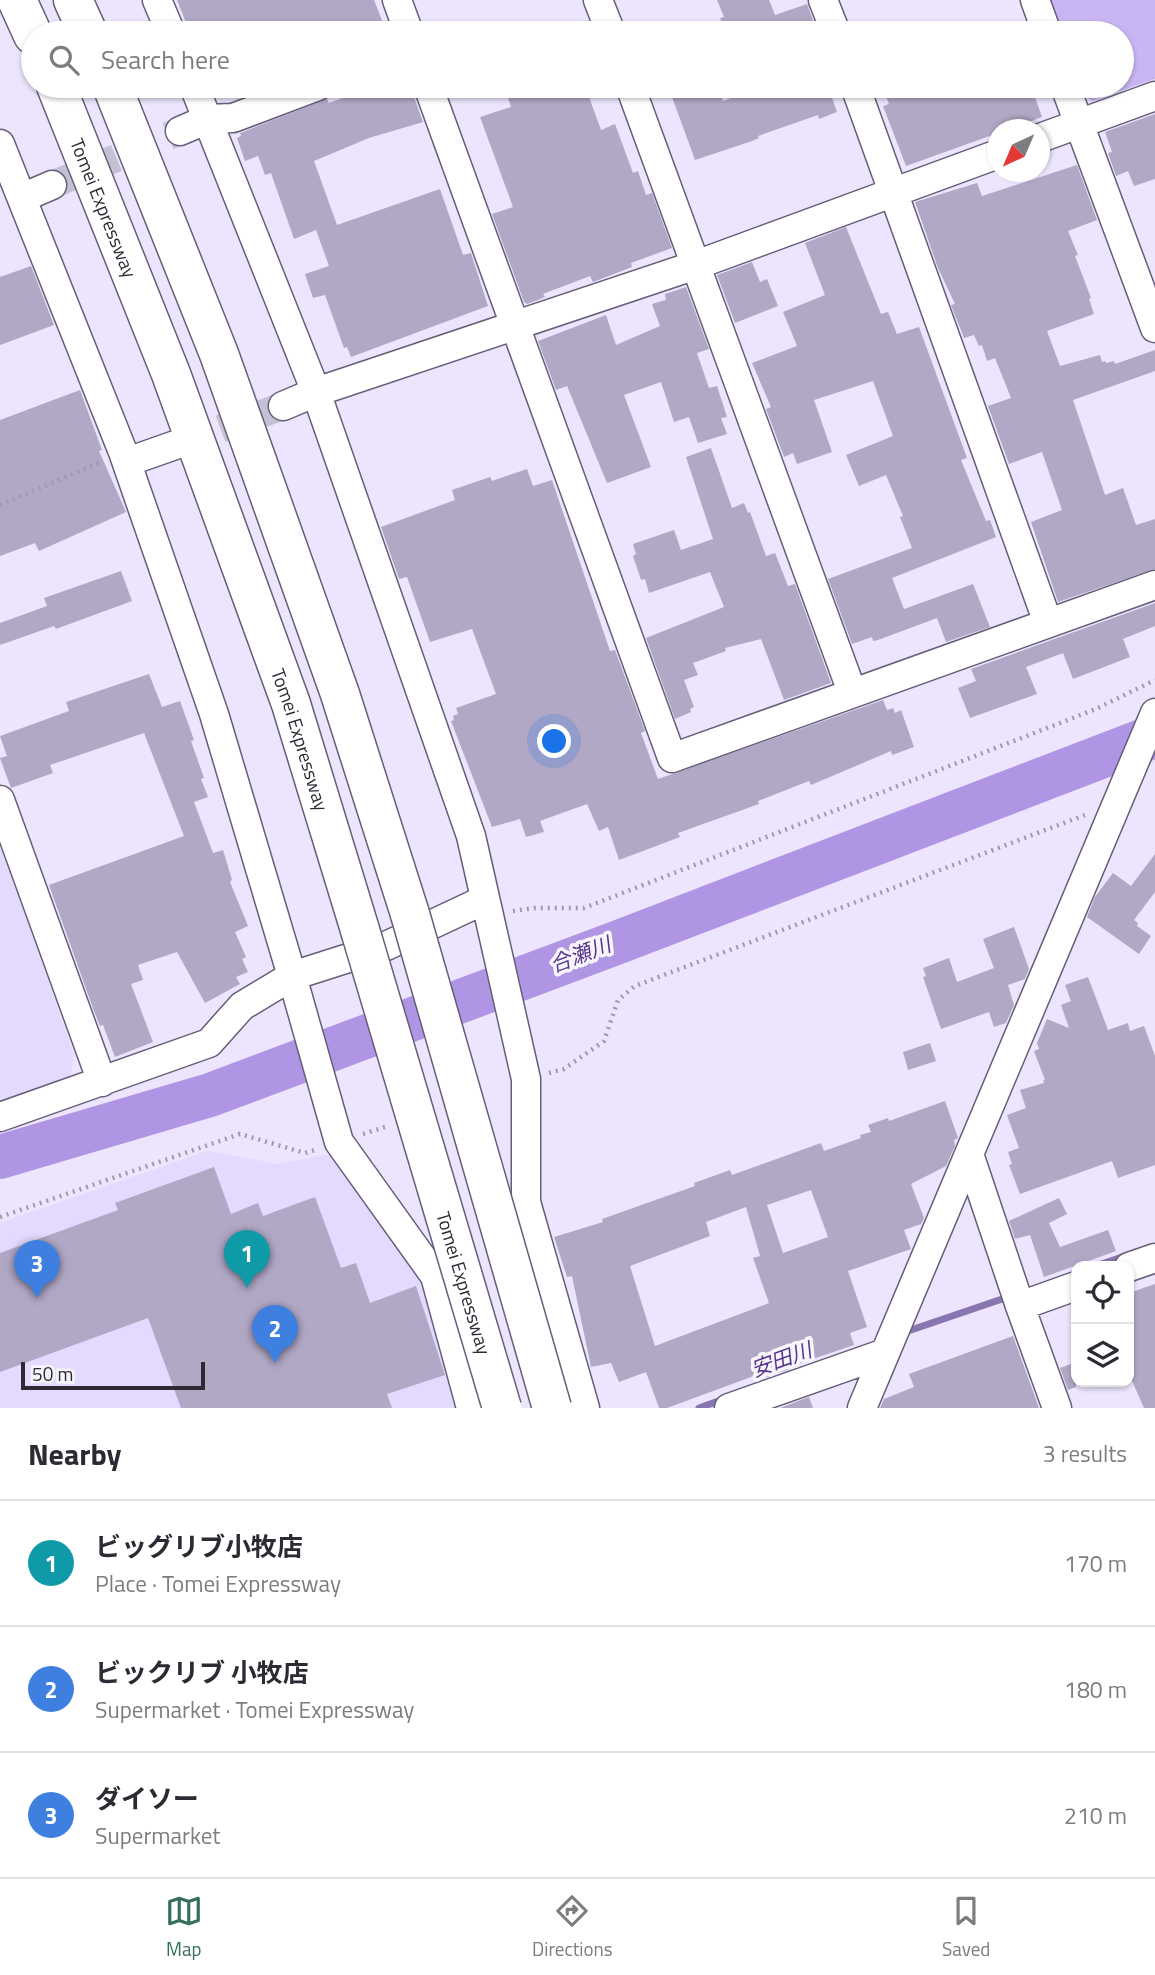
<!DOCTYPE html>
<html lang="en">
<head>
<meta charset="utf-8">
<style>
  :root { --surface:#fff; --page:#f7f7f7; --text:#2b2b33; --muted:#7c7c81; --line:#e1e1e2; --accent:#367059 }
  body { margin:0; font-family:"Titillium Web","Noto Sans JP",sans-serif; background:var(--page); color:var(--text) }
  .controls { position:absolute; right:21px; bottom:21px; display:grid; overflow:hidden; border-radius:14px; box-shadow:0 2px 5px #0004 }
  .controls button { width:63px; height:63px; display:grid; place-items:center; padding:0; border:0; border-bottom:2px solid var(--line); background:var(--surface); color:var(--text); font:35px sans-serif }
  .compass { position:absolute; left:987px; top:119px; width:63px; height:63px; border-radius:50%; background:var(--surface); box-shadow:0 2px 5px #0004; rotate:224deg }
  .scale { position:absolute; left:21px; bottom:18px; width:184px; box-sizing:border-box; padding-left:7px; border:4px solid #2e2a35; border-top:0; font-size:19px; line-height:24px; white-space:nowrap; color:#2e2a35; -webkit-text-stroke:5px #f7f6fc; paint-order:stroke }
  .you { position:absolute; left:555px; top:742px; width:24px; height:24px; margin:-18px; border:5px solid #fff; border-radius:50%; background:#1a73e8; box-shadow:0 0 0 10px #1a73e833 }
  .badge { display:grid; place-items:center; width:46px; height:46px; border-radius:50%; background:var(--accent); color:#fff; font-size:23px; font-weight:700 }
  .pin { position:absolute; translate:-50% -58px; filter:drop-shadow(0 2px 4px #0008) }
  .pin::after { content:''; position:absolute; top:37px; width:24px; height:21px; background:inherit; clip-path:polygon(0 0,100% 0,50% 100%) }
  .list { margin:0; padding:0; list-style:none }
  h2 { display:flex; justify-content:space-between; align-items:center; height:91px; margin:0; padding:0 28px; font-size:30px }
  h2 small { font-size:23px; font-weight:400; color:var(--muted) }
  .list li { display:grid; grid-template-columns:46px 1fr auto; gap:21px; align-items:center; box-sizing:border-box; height:126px; padding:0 28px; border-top:2px solid var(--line) }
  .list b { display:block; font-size:26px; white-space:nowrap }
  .list p { margin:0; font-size:23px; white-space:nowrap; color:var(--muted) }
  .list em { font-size:23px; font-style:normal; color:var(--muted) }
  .icon { flex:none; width:38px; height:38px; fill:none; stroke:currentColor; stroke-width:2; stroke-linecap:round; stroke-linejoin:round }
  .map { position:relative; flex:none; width:1155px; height:1408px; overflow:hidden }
  .search { position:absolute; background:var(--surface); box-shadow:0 2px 5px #0004; left:21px; right:21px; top:21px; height:77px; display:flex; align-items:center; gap:18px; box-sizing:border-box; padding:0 24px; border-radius:38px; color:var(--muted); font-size:26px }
  .sheet { height:469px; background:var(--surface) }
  nav { display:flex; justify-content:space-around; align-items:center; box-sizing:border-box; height:98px; border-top:2px solid var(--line); background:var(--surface); font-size:19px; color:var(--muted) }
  nav a { display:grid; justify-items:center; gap:4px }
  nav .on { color:var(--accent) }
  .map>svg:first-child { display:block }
  .built { fill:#e4d9fe }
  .green { fill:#c9b5f3 }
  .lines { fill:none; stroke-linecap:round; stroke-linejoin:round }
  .stream { stroke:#8975b0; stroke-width:7 }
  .river { stroke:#b095e5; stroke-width:44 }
  .building { fill:#b1a8c5; fill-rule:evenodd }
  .minor-tunnel { stroke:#c6c0d5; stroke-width:28; stroke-dasharray:28 14; stroke-linecap:butt }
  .minor-casing { stroke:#665e78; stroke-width:31 }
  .highway-casing { stroke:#665e78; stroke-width:41 }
  .path { stroke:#a09aad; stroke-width:4.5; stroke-dasharray:2 5; stroke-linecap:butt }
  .minor { stroke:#fff; stroke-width:28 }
  .highway { stroke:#fff; stroke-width:38 }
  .highway-bridge-casing { stroke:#665e78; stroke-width:41; stroke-linecap:butt }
  .highway-bridge { stroke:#fff; stroke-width:38 }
  .labels { text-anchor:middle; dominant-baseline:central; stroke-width:7; stroke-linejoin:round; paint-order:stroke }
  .street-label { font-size:19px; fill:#2e2a35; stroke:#f7f6fc }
  .water-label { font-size:21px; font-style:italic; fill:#59338f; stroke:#f7f6fc }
</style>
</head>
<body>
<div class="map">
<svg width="1155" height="1408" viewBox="0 0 1155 1408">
  <rect width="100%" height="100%" fill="#ece5fd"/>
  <path class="built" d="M0,844l74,211 -4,23 -70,25z
    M207,1151l71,13 49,-9 9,4 88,121 35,128h-459v-185z"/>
  <path class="green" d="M1048,0h107v79l-63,22 -10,-7 -3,-8h43v-53h-62z"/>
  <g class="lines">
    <path class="stream" d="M1096,1266l29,-10
      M911,1330l94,-32
      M699,1408l25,-9"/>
    <path class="river" d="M0,1157l210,-62 406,-152 539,-207"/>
  </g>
  <path class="building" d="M177,0h197l13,33h-197z
    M717,0h52l6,15 32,-11 7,19 -7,2 3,8h-84l-6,-15 4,-1z
    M376,86l2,5 15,-5h17l13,36 -54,16 -55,23 23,64 103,-36 23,66 8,-2 17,53 -137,51 -4,-10 -3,1 -19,-53 -12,3 -8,-24 24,-8 -13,-36 -22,9 -23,-66 -6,2 -7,-19 -13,5 -8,-23 4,-2 -1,-3 87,-34 2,4z
    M504,86h81l16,44 14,-6 18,49 5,-2 8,24 6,-2 20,55 -41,15 1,4 -31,12 -8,3 -3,-6 -47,18 2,3 -7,3 -11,4 -3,-2 -32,-88 21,-7 -33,-90 31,-10z
    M668,86h49l6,15 43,-15h21l2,7 19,-7h20l9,26 -18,7 -1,-4 -60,21 1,2 -7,3 -57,19z
    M882,86h149l11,31 -32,12 -12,1v3l-92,33 -23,-60 6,-2z
    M1155,114v65l-21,7 -6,-15 -12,5 -8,-23 4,-1 -7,-20z
    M1077,165l20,55 -29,11 10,24 -3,1 16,42 -2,1 5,15 -47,17 13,35 40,-11 2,7 3,-1 1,2 8,-2 1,3 40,-14v21l-82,29 32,95 18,-7 13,37 19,-6v50l-97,33 -27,-80 31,-12 -20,-58 -33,12 -21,-58 23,-8 -16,-40 -8,3 -5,-16 -3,1 -5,-11 -10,3 -13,-33 4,-1 -17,-36 -23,-66 62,-19 5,13z
    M846,227l35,87 7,-2 9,22 22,-7 48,131 -6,2 25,61 4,-1 6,17 -104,41 12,31 69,-25 17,43 -44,15 -9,-24 -59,22 -5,1 -1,-4 -20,7 -24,-65 84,-31 -12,-31 3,-1 -17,-41 -27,11 -13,-31 47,-19 -20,-55 -59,19 18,52 -35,12 -4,-11 -9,4 -18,-48 5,-2 -19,-44 45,-17 -14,-34 42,-17 -20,-52z
    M752,262l8,20 7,-3 11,27 -43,17 -18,-48z
    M31,266l23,59 -54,20v-68z
    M686,287l23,62 -12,4 12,35 8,-2 10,31 -6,1 6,16 -29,9 -9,-26 -15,5 -13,-40 -37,13 27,72 -44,16 -40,-97 -11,4 -18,-49 68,-26 10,30 44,-19 -8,-22 14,-4 -1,-6z
    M80,390l22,60 -3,1 27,61 -87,39 -4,-8 -35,13v-136z
    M711,448l21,60 12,-5 4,10 2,-1 16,44 9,-3 13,33 7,-2 36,99 -47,17 -23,-61 -36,9 1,3 -33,12 5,12 -14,5 10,27 -4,2 1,3 -16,7 -29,-81 78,-31 -14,-35 -61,21 -4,-14 -4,1 -8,-24 3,-2 -3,-10 41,-14 7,20 32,-11 -27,-82z
    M527,469l6,17 19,-6 58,171 5,-1 30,81 -4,2 17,46 225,-79 4,10 6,-2 2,5 6,-3 13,37 -22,8 -1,-4 -80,34 -2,-4 -51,20 1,3 -81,29 2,4 -61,23 -11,-33 -9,4 -12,-27 -47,17 4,11 -18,5 -6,-18 -28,8 -41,-106 3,-1 -1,-4 5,-2 -2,-6 40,-14 -24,-65 -42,13 -23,-65 -8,2 -18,-52 74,-27 -3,-10 38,-13 2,4z
    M121,571l11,30 -76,28 -2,-3 -54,19v-22l47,-17 -3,-8z
    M1155,603v23l-32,13 7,18 -57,22 -10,-26 -37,14 11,27 -67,24 -12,-30 18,-7 -5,-12z
    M149,674l13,33 18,-6 14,39 -3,1 13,37 -3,1 7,18 -14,5 19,51 10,-3 9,30 -2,2 18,44 -13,6 11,25 -4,2 6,13 -12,5 4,7 -35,19 -28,-51 -39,13 5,15 -12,4 22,58 -38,15 -12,-32 -3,1 -6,-15 -45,-126 135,-49 -40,-103 -94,32 3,8 -42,15 -11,-30 7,-2 -7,-20 69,-25 -3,-9z
    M1155,854v38l-21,28 4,3 -1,3 14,10 -12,18 -52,-37 8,-20 18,-24 18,13z
    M1014,927l15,42 -4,10 -17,6 6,20 -8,18 -12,4 -5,-15 -48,17 -18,-52 3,-1 -3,-8 26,-10 8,24 37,-14 -11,-29z
    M1088,977l20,53 20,-7 2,8 14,-5 11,30v109l-37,13 -6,-17 -92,33 -11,-29 3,-1 -4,-12 11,-4 -12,-33 19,-7 -6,-18 24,-7 -1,-3h2l-11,-29 5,-2 -2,-6 10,-24 22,9 -8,-23 10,-4 -6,-16z
    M930,1043l6,18 -28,9 -5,-18z
    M945,1101l13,37 -4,2 1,6 -9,20 -35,18 13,34 -3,6 -17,6 7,19 -63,22 19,56 -17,6 4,12 -56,19v2l-31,11 -2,-5 -98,36h-8l-13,-36 -27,10 -8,-19 -20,4 -19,-91 -5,1 -13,-40 49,-15 -1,-3 93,-33 -1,-3 36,-13 2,5 89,-32 3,8 37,-13 -1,-3 11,-3 -3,-7 20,-7 1,3zM811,1190l17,47 -45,16 -16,-48zM746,1207l14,49 -7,2 16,45 -114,43 -25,-80 80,-30 -4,-14z
    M214,1167l17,47 27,-11 5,13 52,-19 26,71 15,-5 14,40 46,-17 29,89 -58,19 5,14h-211l-33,-90 -148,54v-119l118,-43 -3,-7z
    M1059,1198l8,16 -18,9 11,24 48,-17 8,21 -72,26 -14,-42 -15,4 -6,-18z
    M1155,1284v124h-11l-15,-34v-81z
    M1013,1336l26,72h-159l4,-9 30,-12 -5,-13z
    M1076,1362v25l-8,3 -8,-22z
    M809,1397l4,11h-33z"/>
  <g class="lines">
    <path class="minor-tunnel" d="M52,185l128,-54
      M181,443l102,-37"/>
    <defs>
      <path id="minor" d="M157,0l14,33
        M397,0l12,33
        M598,0l13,33
        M823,0l13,33
        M1035,0l12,33
        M194,86l122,306 155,444 55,243v123l59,206
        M428,86l244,672 483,-173
        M630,86l222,606
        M855,86l193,537
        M1065,86l90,242
        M180,131l28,-12 25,-1 85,-32
        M1040,138l115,-42
        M0,144l123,308 91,262 78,262 47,166 96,134 36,132
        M22,198l30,-13
        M283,406l33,-14 380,-127 302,-111
        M127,462l54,-19
        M0,800l102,282
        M0,1117l209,-74 33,-37 50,-30 94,-30 98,-46
        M970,1157l50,149 37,102
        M1129,1267l26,-9
        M1020,1306l56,-20
        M729,1408l156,-55
        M862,1408l293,-695"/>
      <g id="highway">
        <path d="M17,0l16,35"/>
        <path d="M73,0l15,33"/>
        <path id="s1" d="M56,86l115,288 120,330 69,226"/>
        <path d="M112,86l107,268 121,340 70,220"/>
      </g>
    </defs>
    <use href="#minor" class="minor-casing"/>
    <use href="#highway" class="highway-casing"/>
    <path class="path" d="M0,505l99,-42
      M513,911l22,-3h49l512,-199 59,-29
      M549,1073l15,-4 40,-28 14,-41 17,-14 450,-171
      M363,1134l25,-8
      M0,1217l240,-83 65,19 10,-3"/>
    <use href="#minor" class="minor"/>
    <use href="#highway" class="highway"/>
    <defs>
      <g id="highway-bridge">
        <path d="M410,914l142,494"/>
        <path id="s2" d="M360,930l142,478"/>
      </g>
    </defs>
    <use href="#highway-bridge" class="highway-bridge-casing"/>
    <use href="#highway-bridge" class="highway-bridge"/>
  </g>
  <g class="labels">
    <g class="street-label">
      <text stroke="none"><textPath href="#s1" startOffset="131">Tomei Expressway</textPath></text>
      <text stroke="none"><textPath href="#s1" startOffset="698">Tomei Expressway</textPath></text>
      <text stroke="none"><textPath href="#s2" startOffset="368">Tomei Expressway</textPath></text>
    </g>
    <g class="water-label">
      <text transform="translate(580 954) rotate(-21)">合瀬川</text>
      <text transform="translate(781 1359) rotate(-20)">安田川</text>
    </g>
  </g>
</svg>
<div class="controls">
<button><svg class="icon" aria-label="locate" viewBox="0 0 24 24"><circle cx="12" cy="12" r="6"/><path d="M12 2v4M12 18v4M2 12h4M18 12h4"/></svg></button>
<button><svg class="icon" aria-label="layers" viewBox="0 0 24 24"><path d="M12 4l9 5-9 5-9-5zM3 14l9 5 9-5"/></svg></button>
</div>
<svg class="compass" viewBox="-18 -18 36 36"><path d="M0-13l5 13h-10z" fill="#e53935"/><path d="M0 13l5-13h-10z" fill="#7c7c81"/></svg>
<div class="scale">50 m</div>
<div class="you"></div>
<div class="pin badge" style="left:247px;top:1288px;background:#0f9aa8">1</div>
<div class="pin badge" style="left:275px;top:1363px;background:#3f7fe0">2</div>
<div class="pin badge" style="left:37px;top:1298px;background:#3f7fe0">3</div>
<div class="search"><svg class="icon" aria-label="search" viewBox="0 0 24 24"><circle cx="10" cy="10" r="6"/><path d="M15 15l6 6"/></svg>Search here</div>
</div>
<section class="sheet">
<h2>Nearby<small>3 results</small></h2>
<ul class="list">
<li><span class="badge" style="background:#0f9aa8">1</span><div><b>ビッグリブ小牧店</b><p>Place · Tomei Expressway</p></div><em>170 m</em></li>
<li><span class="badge" style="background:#3f7fe0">2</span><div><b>ビックリブ 小牧店</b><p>Supermarket · Tomei Expressway</p></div><em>180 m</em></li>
<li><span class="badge" style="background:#3f7fe0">3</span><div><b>ダイソー</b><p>Supermarket</p></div><em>210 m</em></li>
</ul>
</section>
<nav>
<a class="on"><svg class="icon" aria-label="map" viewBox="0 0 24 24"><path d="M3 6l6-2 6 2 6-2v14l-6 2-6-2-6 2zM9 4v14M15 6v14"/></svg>Map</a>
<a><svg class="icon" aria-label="directions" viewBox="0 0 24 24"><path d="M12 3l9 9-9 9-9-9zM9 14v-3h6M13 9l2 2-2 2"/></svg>Directions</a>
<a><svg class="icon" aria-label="saved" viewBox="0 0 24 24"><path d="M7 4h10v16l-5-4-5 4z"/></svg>Saved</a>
</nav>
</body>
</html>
